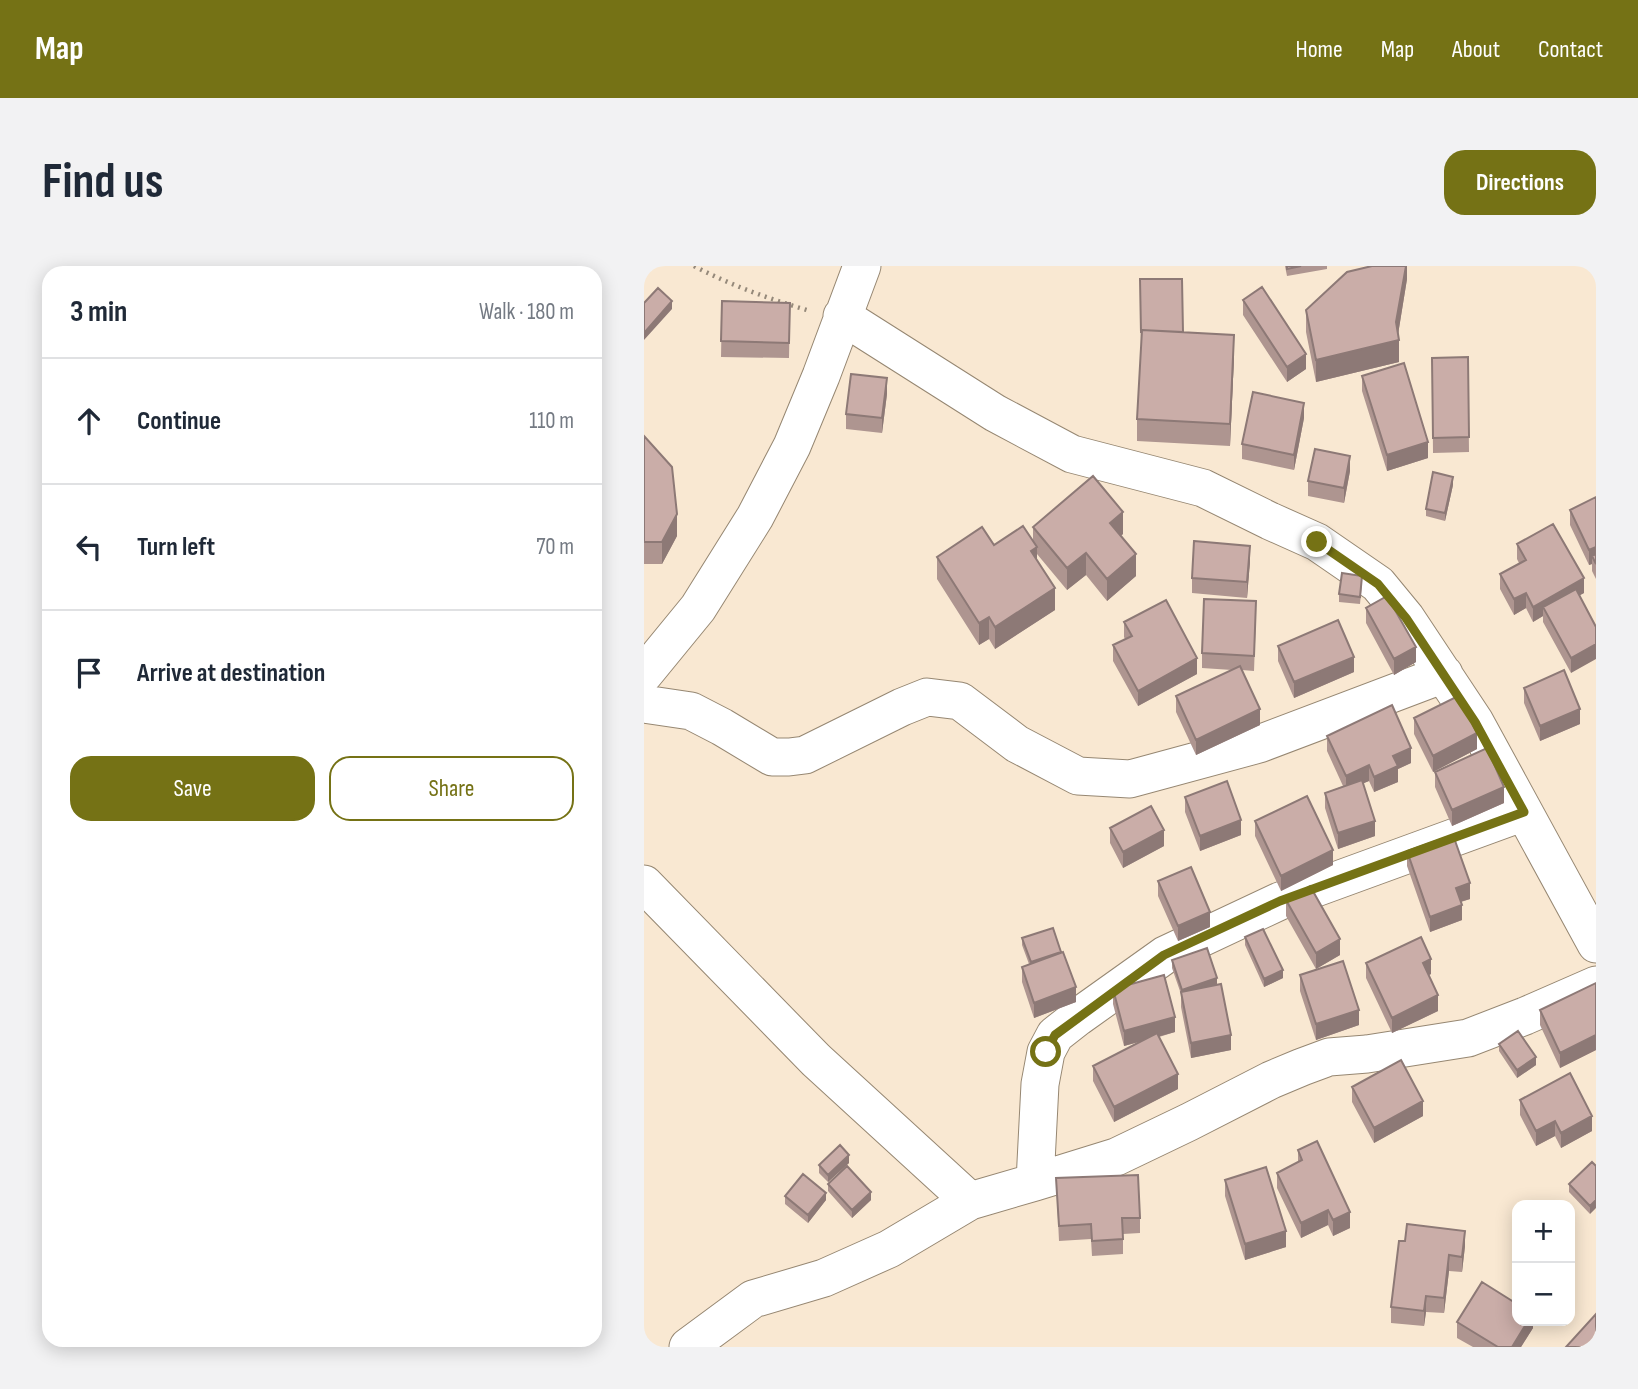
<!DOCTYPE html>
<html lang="en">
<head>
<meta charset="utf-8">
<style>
  :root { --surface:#fff; --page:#f2f2f3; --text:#1f2937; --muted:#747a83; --line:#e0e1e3; --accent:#757215 }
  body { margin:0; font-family:"Sofia Sans Condensed",sans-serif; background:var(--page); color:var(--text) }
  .controls { position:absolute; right:21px; bottom:21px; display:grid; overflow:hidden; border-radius:14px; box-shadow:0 4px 18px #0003 }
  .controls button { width:63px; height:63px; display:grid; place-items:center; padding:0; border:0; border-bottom:2px solid var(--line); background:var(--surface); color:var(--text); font:35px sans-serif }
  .stop { position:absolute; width:21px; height:21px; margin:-16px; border:5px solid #757215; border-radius:50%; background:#fff }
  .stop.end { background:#757215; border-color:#fff; box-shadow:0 2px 7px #0008 }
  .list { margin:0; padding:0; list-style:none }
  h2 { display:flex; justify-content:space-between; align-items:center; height:91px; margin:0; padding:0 28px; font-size:30px }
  h2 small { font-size:23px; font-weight:400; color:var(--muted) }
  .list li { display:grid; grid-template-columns:46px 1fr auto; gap:21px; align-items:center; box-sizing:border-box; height:126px; padding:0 28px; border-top:2px solid var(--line) }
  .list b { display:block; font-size:26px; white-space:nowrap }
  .list em { font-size:23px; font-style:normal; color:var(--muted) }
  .actions { display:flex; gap:14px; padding:21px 28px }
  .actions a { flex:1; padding:16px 0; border:2px solid var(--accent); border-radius:21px; text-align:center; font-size:24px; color:var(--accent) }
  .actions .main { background:var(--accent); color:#fff }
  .icon { flex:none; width:38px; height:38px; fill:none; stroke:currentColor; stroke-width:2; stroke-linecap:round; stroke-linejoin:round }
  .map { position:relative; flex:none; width:952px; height:1081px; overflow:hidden; border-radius:21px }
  header { display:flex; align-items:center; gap:42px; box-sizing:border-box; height:98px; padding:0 35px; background:var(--accent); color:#fff }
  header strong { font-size:33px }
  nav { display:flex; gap:38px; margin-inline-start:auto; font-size:24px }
  .intro { display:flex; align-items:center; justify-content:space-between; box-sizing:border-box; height:168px; padding:0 42px }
  h1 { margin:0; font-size:49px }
  .button { padding:18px 32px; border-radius:21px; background:var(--accent); color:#fff; font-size:24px; font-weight:700 }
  main { display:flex; gap:42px; padding:0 42px }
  aside { flex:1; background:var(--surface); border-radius:21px; box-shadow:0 4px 18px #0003 }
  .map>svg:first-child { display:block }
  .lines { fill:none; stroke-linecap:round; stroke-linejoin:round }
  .minor-casing { stroke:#968772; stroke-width:39 }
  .path { stroke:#95897a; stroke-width:4.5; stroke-dasharray:2 5; stroke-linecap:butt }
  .minor { stroke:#fff; stroke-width:37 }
  .wall { fill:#ae9590 }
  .shaded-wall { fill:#8d7976 }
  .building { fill:#caada8; stroke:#8d7976; stroke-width:2 }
  .route { stroke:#757215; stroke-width:9 }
</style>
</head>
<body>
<header>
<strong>Map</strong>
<nav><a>Home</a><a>Map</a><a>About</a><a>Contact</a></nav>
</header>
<div class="intro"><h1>Find us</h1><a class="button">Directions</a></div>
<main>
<aside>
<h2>3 min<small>Walk · 180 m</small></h2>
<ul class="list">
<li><svg class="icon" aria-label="ahead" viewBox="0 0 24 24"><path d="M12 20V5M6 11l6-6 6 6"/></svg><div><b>Continue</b></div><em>110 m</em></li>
<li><svg class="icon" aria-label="left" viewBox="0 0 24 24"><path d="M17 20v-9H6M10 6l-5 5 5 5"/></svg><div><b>Turn left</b></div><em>70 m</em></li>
<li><svg class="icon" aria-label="arrive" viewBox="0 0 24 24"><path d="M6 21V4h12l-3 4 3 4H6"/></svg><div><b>Arrive at destination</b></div></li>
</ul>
<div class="actions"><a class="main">Save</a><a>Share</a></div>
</aside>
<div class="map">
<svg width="952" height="1081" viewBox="0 0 952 1081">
  <rect width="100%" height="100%" fill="#f9e8d2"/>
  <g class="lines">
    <defs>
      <path id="minor" d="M198,50l153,97 77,41 131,34 67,33 47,21 61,42 28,34 69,104 121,222
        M0,408l54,-66 57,-91 37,-71 29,-70 41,-110
        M0,438l47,7 31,16 50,30h17l16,-2 97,-48 25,-10 33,4 57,43 61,32 52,3 129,-35 185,-70
        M0,618l172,176 154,141
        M391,916l5,-98 6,-32 9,-17 23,-18 87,-62 115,-54 244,-89
        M44,1081l65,-48 71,-21 65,-29 81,-48 65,-19 81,-25 73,-35 82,-42 31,-13 27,-10 38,-3 101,-16 57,-22 71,-31"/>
    </defs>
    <use href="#minor" class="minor-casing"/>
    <path class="path" d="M50,0c38,20 76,33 116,45"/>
    <use href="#minor" class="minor"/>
  </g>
  <path class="wall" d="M641,0h42v3l-40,7z
    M763,0v13l-9,55 1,28 -83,20 -10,-50v-22z
    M496,13l43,53 51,25 -4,89 -93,-5v-22l4,-70z
    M599,34l63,69 -19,13 -44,-67z
    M78,35l68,2 -1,55 -68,-1z
    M824,91l1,95 -36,1 -1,-95z
    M718,110l66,82 -41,13 -25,-80z
    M243,128l-5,39 -36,-4v-15z
    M660,152l-10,52 -52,-11v-15z
    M0,170l33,100 -15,28h-18z
    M706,205l-6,32 -36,-7v-15z
    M809,219l-8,36 -19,-5v-7z
    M952,231v82l-4,-8v-7l-3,1 -19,-40v-15z
    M389,261l90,7 -3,2 16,40 -29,25 -21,-26 -19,15 -30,-36v7l18,49 -60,39 -6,-10 -10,6 -42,-66v-22l57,-12 39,-4z
    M873,278l67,49 -5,2 -8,78 -28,-51v-6l-10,6 -7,-14 -12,7 -14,-26v-15l19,-11 -2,-4z
    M606,295l-3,37 -55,-5v-15z
    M718,318l-2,20 -21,-2v-8z
    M722,342l50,54 -22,13 -28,-52z
    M612,350l-2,55 -12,-1 18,55 -64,30 -20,-43v-16l56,-26 -30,-2v-15z
    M480,356l73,52 -59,32 -25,-45v-16l12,-6 -1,-2z
    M634,380l76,26 -60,26 -16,-37z
    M880,422l56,36 -40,17 -16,-38z
    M770,452l63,31 -44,23 -19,-38z
    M683,470l84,27 -13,6v13l-24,10 -5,-11 -6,2 12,53 -37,13 -13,-41v-15l18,-7 -16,-35z
    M791,506l69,31 -52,23 -17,-39z
    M541,531l56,38 -41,16 -15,-39z
    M611,555l78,44 -52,26 -26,-55z
    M466,562l54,18 -41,22 -13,-25z
    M763,585l63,48 -9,3 1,18 -32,12 -23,-66z
    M514,615l52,46 -32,14 -20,-45z
    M642,634l54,55 -24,14 -30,-53z
    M601,671l38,41 -19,9 -19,-42z
    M378,672l54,64 -42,16 -12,-36v-15l7,-3 -7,-19z
    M528,694l45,25 14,65 -40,8 -10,-51v-13l-9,-26z
    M722,697l65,11 -2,1 9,36 -46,22 -26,-55z
    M656,709l59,50 -43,15 -16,-49z
    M952,717v67l-36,18 -20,-43v-15z
    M469,723l62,43 -16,5 19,52 -64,33 -21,-41v-15l49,-25 -18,5 -11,-42z
    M855,778l37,21 -19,13 -18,-27z
    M708,821l71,29 -49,27 -22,-41z
    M876,834l72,31 -31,17 -6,-12 -19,10 -16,-31z
    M654,884l52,78 -17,8 -5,-11 -27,13 -24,-50v-15l21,-10z
    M948,896l-2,52 -21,-22v-8z
    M205,897l-21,19 -9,-9v-8z
    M412,912l84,40v15l-17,1v20l-31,2 -1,-17 -32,2z
    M581,914l61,67 -41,13 -20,-64z
    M184,918l43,16 -19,18 -24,-27z
    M141,930l41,4 -18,23 -23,-19z
    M755,975l66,5 -3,26 -13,-1 -5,42 -18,-1 -2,14 -33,-3v-16z
    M889,1055v7l-12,19h-48l-16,-9v-16z"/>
  <path class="shaded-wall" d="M762,0h1v13l-10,62 2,-1v22l-83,20v-22l80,-38z
    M28,35v8l-28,31v-7z
    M590,69v22l-4,89v-22z
    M662,88v15l-19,13v-15z
    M243,112v16l-5,39v-15z
    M660,137v15l-10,52v-15z
    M784,176v16l-41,13v-16z
    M706,190v15l-6,32v-15z
    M809,211v8l-8,36v-8z
    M479,246v22l-13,11v-22z
    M33,248v22l-15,28v-22z
    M606,280v15l-3,37v-16z
    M393,281v22l-6,-18z
    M952,281v15l-4,-6v8l-3,1v-15z
    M442,287v22l-19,15v-22z
    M492,288v22l-29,25v-22z
    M940,312v15l-37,21 -4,-7v9l-10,6v-15z
    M411,322v22l-60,39v-22z
    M882,327v15l-12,7v-16z
    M345,351v22l-10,6v-22z
    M952,378v15l-25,14v-15z
    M772,381v15l-22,13v-16z
    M710,391v15l-60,26v-16z
    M553,392v16l-59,32v-15z
    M616,443v16l-64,30v-15z
    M936,443v15l-40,17v-15z
    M833,467v16l-44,23v-16z
    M767,482v15l-13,6v13l-24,10v-15l19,-21z
    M725,499v16l-23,10v-15z
    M860,521v16l-52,23v-16z
    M597,554v15l-41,16v-15z
    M731,555v15l-37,13v-16z
    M520,564v16l-41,22v-16z
    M689,584v15l-52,26v-15z
    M826,617v16l-14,4v-15z
    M818,639v15l-32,12v-15z
    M566,646v15l-32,14v-15z
    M696,673v16l-24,14v-16z
    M787,693v15l-8,4v-15z
    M639,704v8l-19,9v-8z
    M573,712v8l-35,12v-8z
    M432,721v15l-42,16v-15z
    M794,729v16l-46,22v-15z
    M715,744v15l-43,15v-16z
    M531,751v15l-51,14v-15z
    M587,769v15l-40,8v-15z
    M952,769v15l-36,18v-15z
    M892,791v8l-19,13v-8z
    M534,808v15l-64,33v-15z
    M779,835v15l-49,27v-15z
    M948,850v15l-31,17v-15z
    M911,855v15l-19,10v-15z
    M205,889v8l-21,19v-7z
    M227,926v8l-19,18v-8z
    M182,927v7l-18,23v-8z
    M952,934v8l-6,6v-8z
    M684,944v15l-27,13v-15z
    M706,946v16l-17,8v-16z
    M642,965v16l-41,13v-16z
    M821,965v15l-3,26v-15z
    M805,989v16l-5,42v-15z
    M782,1030v16l-2,14v-15z
    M884,1055h5v7l-12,19h-9z"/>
  <path class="building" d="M643,0h14l-14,3z
    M728,0h34l-10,56 3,18 -83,20 -10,-50 41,-38z
    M496,13h42l1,53 -41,-2 -1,3z
    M618,21l44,67 -19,13 -44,-67z
    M14,22l14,13 -28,32v-30z
    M78,35l68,2 -1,40 -68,-2z
    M498,64l92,5 -4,89 -93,-5z
    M824,91l1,80 -36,1 -1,-80z
    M760,97l24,79 -41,13 -25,-79z
    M207,108l36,4 -5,40 -36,-4z
    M609,126l51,11 -10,52 -52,-11z
    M0,170l28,31 5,47 -15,28h-18z
    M671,183l35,7 -6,32 -36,-7z
    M789,206l20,5 -8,36 -19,-4z
    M449,210l30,36 -13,11 26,31 -29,25 -21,-26 -19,15 -34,-41z
    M952,231v50l-7,3 -19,-40z
    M909,258l31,54 -51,29 -7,-14 -12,6 -14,-25 26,-14 -9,-16z
    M379,260l14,21 -6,4 24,37 -60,39 -6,-10 -10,6 -42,-66 45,-30 12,18z
    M550,275l56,5 -3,36 -55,-4z
    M952,288v10l-4,-8z
    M698,307l20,3 -2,21 -21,-3z
    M932,323l20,38v17l-25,14 -28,-51z
    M743,330l29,51 -22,12 -28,-51z
    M560,333l52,2 -2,55 -52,-3z
    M522,334l31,58 -59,33 -25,-46 19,-9 -8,-14z
    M694,354l16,37 -60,25 -16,-36z
    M596,400l20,43 -64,31 -20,-44z
    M920,404l16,39 -40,17 -16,-38z
    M814,430l19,37 -44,23 -19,-38z
    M748,439l19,43 -18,8 5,10 -24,11 -5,-12 -23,11 -19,-40z
    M843,482l17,39 -52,23 -17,-38z
    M718,514l13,41 -37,12 -13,-40z
    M583,515l14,39 -41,16 -15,-39z
    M663,530l26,54 -52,26 -26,-55z
    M507,540l13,24 -41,22 -13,-24z
    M809,569l17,48 -14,5 6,17 -32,12 -23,-66z
    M547,601l19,45 -32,14 -20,-45z
    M666,620l30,53 -24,14 -30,-53z
    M409,662l8,24 -30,10 -9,-24z
    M619,663l20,41 -19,9 -19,-42z
    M777,671l10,22 -8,4 15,32 -46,23 -26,-55z
    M563,682l10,30 -35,12 -10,-30z
    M419,686l13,35 -42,16 -12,-36z
    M699,695l16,49 -43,14 -16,-49z
    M520,709l11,42 -51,14 -11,-42z
    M952,717v52l-36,18 -20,-43z
    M577,718l10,51 -40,8 -10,-51z
    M874,765l18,26 -19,13 -18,-26z
    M513,767l21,41 -64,33 -21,-41z
    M757,794l22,41 -49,27 -22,-41z
    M926,807l22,43 -31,17 -6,-12 -19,10 -16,-31z
    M673,875l33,71 -17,8 -5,-10 -27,13 -24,-50 25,-13 -4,-10z
    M196,879l9,10 -21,20 -9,-10z
    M948,896l4,4v34l-6,6 -21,-22z
    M203,900l24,26 -19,18 -24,-26z
    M622,901l20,64 -41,13 -20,-64z
    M159,908l23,19 -18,22 -23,-19z
    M494,909l2,43h-18l1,21 -31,2 -1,-17 -32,2 -3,-48z
    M763,958l58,7 -3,26 -13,-2 -5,43 -18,-2 -2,15 -33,-4 8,-66h6z
    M838,1016l35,22v17h11l-16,26h-14l-41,-25z
    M952,1048v33h-30z"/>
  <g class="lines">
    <path class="route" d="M402,786l9,-17 109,-80 116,-54 244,-89 -49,-90 -69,-104 -28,-34 -61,-42"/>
  </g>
</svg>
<div class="controls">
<button>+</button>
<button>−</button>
</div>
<div class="stop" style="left:402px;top:786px"></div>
<div class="stop end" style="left:673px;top:276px"></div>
</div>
</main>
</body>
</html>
